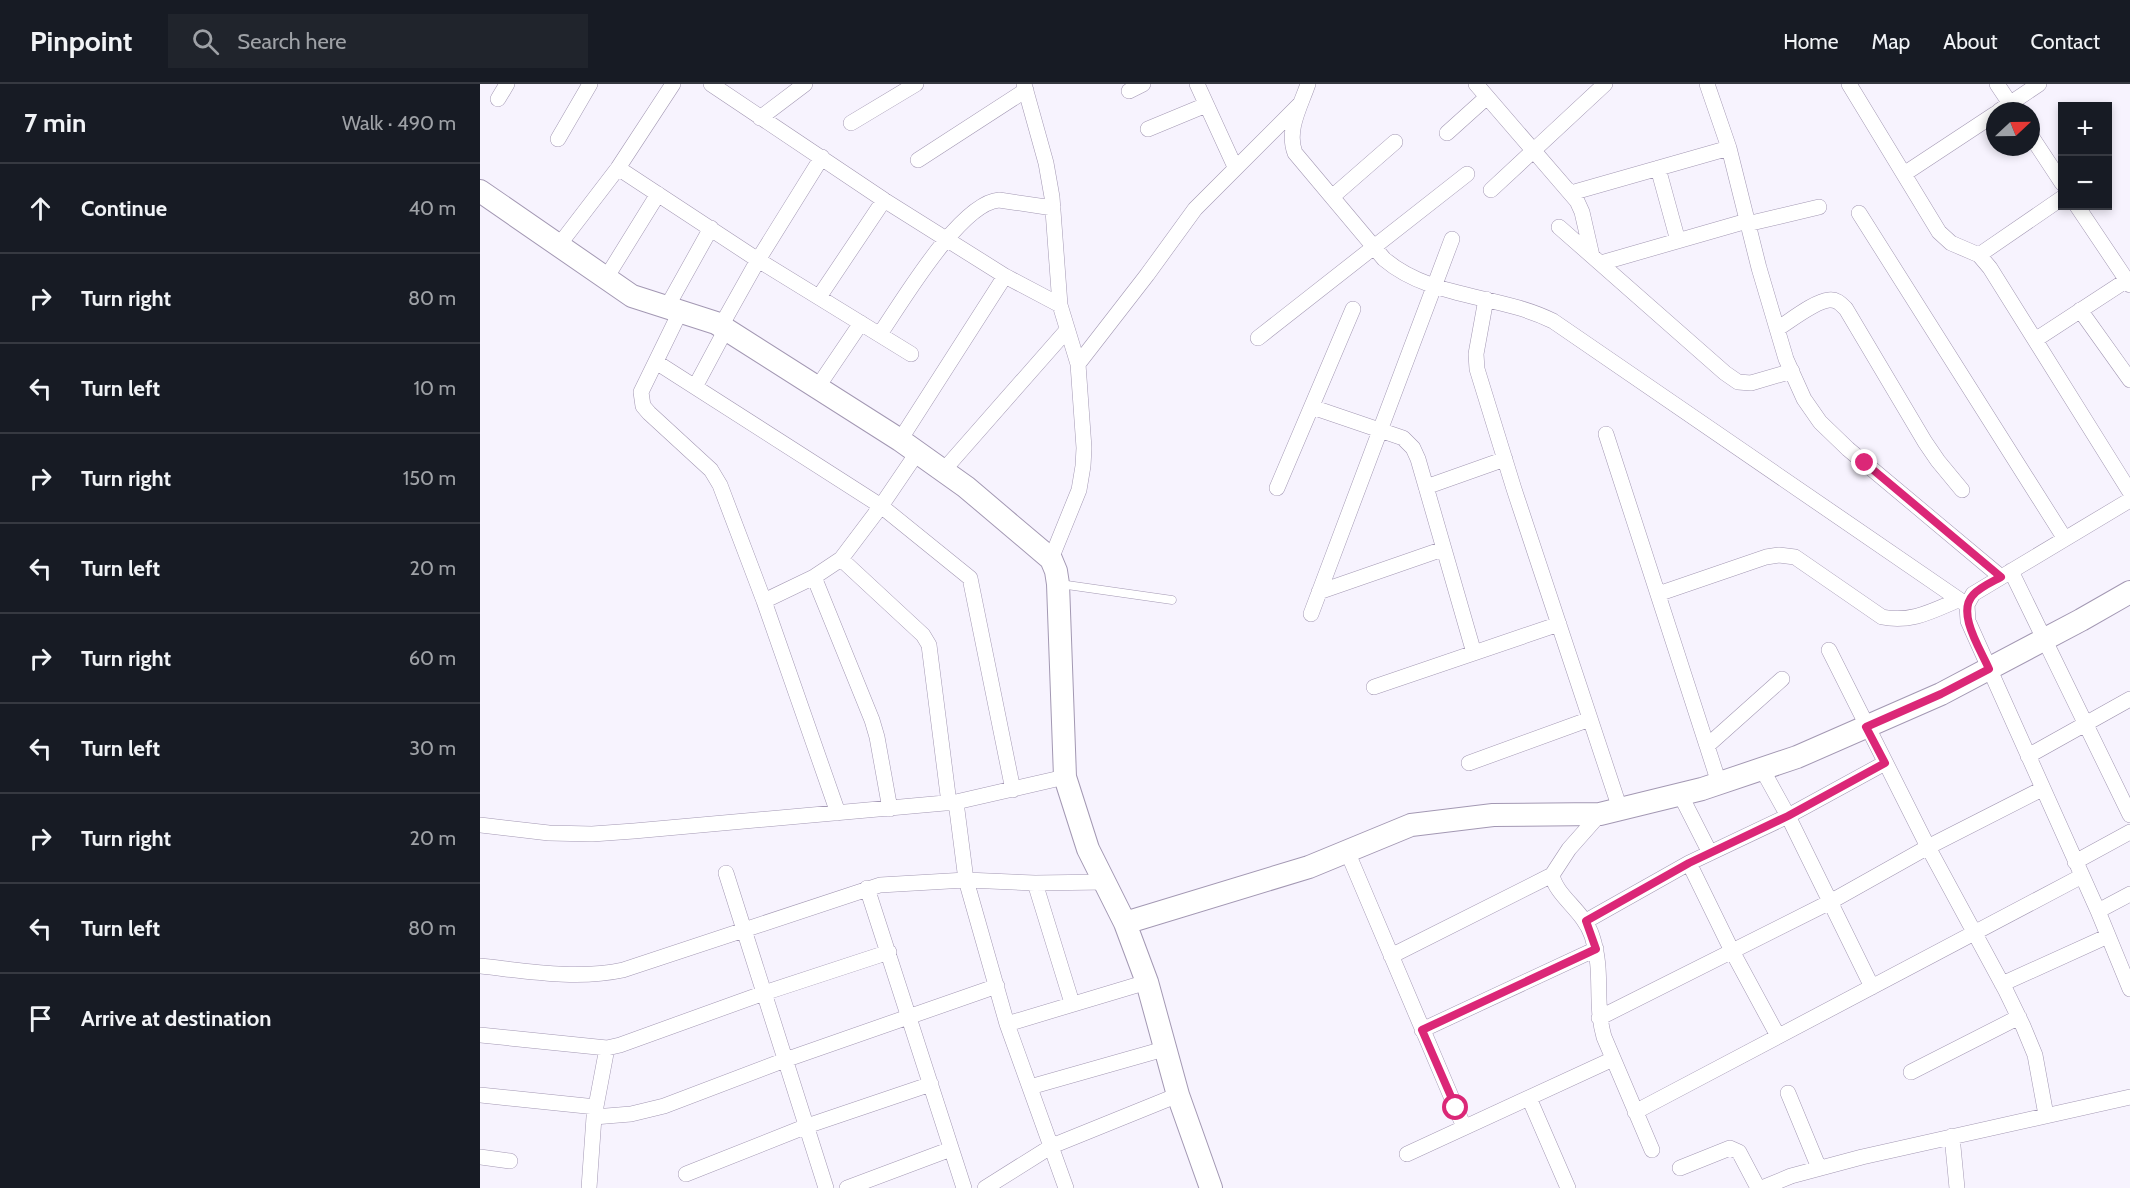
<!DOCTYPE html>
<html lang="en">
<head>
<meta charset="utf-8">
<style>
  :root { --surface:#171b24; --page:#20242c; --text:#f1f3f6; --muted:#9ea1a6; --line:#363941 }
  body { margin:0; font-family:Cabin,sans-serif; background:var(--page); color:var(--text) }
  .controls { position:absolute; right:18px; top:18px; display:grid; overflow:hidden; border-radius:0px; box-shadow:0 3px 9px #0003 }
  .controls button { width:54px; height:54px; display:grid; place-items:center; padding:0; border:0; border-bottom:2px solid var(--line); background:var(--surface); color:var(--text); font:30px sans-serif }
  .compass { position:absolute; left:1506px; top:18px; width:54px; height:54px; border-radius:50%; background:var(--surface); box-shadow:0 3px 9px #0003; rotate:68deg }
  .stop { position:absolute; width:18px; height:18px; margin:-14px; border:4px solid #db2777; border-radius:50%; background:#fff }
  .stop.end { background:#db2777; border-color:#fff; box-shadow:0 2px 6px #0008 }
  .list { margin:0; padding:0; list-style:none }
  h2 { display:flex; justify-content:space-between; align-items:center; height:78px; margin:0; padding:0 24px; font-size:26px }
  h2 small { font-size:20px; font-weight:400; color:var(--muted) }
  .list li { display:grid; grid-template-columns:39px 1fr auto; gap:18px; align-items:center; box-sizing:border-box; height:90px; padding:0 24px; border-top:2px solid var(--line) }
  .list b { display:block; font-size:22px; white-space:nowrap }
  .list em { font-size:20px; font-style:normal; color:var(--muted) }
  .icon { flex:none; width:33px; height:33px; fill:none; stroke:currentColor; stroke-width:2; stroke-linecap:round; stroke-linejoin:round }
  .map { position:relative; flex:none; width:1650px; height:1104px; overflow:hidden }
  header { display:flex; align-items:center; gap:36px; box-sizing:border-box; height:84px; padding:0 30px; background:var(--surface); border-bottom:2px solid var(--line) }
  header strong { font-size:28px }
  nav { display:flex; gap:33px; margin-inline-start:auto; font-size:21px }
  .search { width:420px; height:54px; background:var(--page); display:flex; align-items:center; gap:15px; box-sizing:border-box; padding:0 21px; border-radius:0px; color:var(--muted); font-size:22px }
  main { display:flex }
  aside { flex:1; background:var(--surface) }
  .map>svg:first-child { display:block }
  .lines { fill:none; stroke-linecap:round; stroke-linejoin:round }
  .lane-casing { stroke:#a398b3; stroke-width:9 }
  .street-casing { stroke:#a398b3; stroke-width:16 }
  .secondary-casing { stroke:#a398b3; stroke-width:24 }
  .lane { stroke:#fff; stroke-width:8 }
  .street { stroke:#fff; stroke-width:15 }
  .secondary { stroke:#fff; stroke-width:22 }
  .route { stroke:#db2777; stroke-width:8 }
</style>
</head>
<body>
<header>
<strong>Pinpoint</strong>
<div class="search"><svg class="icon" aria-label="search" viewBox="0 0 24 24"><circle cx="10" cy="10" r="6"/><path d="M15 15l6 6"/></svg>Search here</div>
<nav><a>Home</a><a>Map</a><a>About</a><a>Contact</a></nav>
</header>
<main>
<aside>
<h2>7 min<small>Walk · 490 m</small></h2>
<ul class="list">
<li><svg class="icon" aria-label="ahead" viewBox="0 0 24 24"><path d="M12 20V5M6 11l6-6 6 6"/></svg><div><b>Continue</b></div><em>40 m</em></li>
<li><svg class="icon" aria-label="right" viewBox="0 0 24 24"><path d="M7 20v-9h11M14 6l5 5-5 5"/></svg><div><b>Turn right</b></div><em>80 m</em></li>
<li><svg class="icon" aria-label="left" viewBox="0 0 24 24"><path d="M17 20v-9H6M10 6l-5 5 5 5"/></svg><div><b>Turn left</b></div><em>10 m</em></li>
<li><svg class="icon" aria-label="right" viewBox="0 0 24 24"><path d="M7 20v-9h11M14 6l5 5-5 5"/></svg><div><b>Turn right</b></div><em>150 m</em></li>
<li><svg class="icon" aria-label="left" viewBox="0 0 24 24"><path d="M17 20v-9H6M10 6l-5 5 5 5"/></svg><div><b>Turn left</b></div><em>20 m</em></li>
<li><svg class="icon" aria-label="right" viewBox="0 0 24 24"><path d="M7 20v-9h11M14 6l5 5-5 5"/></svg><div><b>Turn right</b></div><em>60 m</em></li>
<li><svg class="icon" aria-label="left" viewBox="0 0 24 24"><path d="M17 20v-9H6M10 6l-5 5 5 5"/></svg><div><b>Turn left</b></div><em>30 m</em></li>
<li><svg class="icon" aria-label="right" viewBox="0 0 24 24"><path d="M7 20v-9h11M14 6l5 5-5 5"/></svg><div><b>Turn right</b></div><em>20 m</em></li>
<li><svg class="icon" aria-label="left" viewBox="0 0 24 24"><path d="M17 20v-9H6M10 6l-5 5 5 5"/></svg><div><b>Turn left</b></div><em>80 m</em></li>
<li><svg class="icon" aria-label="arrive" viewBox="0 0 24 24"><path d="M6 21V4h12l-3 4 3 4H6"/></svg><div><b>Arrive at destination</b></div></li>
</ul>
</aside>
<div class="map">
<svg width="1650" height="1104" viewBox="0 0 1650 1104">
  <rect width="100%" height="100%" fill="#f7f3fe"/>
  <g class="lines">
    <defs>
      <path id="lane" d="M580,500l112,16"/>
      <path id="street" d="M231,0l173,116 121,76 55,29
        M544,0l22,79 6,34 8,108 18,59 6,84 -1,18 -4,24 -28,69
        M717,0l38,83
        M828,0c-7,21 -22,46 -13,69l89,106c47,40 115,35 169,62l414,284
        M996,0l101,117 5,11 10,44
        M1227,0l22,64 30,120 27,91 18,40 16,23 28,27 153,128
        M1369,0l90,148 12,11 28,12 11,13 140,224
        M1517,0l18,27
        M649,7l14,-7
        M18,15l9,-15
        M1519,27l40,-27
        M280,34l45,-34
        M371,39l65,-39
        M668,45l58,-24
        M967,49l40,-36
        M1551,52l31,47
        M78,55l32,-55
        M438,76l108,-70
        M138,84l140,92 153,94
        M1178,84l20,73
        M1424,90l91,-60
        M1011,106l114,-106
        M1091,109l158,-45
        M852,113l63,-55
        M1597,122l53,79
        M1379,129l206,326
        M1267,140l72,-17
        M1079,143l166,146 13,9 13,1 41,-12
        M79,161l59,-77 55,-84
        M1499,171l83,-57
        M1121,179l146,-42
        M126,194l52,-84
        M339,213l65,-97
        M1006,215l-10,55 1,15 37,120 106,320
        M187,223l44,-79
        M1600,226l50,70
        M200,228l-39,80 2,14 6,7 62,57 9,15 44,116 74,212
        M241,242l37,-66 64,-103
        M1297,245c13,-8 38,-28 52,-29 8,-1 12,4 17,9l79,133 13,19 24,29
        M400,250c22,-32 80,-131 119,-134l54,8
        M778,254l209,-164
        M1555,256l92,-60
        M176,278l225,144 89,72 43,212
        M598,280l69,-89 48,-66 105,-105
        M215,303l31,-58
        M337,304l44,-65
        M832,323l91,31 10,10 5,11 56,194
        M1126,350l113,349
        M420,356l105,-164
        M463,387l124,-141
        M946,403l79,-28
        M797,404l76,-179
        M1650,416l-157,94 -6,11 1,16 130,290 32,78
        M361,475l82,76 6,10 20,158
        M1531,487l119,244
        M334,493l58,143 5,17 13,72
        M839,508l124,-43
        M1178,510l108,-37 13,-2 16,2 87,60c29,6 50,-6 76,-17
        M284,517l50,-24 27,-18 40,-53 36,-53
        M831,530l141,-375
        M1349,566l99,197 78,144 17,35 12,29 11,60
        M894,603l185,-63
        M1227,662l75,-67
        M1548,672l102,-57
        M989,679l121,-44
        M1282,685l26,47 84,171
        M1200,710l30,59
        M476,718l10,78 41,144 59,164
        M1120,730l-31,35 -17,26c4,21 32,36 40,61 12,36 2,66 12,101l48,113
        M0,741l69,8 43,1 42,-3 322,-29 109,-25
        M867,767l117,276
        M1595,778l55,-30
        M1209,779l43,88 46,85
        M246,789l100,315
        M555,799l37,120
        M387,804l97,300
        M1618,827l32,-17
        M1106,837l103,-58 99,-47 97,-53
        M911,872l161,-81
        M0,882c47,5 96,14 143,4l257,-85 86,-5 69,3 70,-1
        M1522,900l106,-48
        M1119,934l231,-116 98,-55 114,-58
        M527,940l140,-42
        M942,946l174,-81
        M0,951l127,13 13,-3 144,-52 125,-41
        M1431,988l108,-55
        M550,1003l134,-38
        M1308,1009l31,75
        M0,1011l116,12
        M1049,1014l39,90
        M1155,1028l447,-236
        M114,1033l37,-3 33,-8 121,-46 212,-74
        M1472,1052l5,52
        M927,1070l206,-95
        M0,1073l30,4
        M1200,1084l50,-20 9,4 19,36
        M206,1090l121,-48 124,-42
        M109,1104l5,-71 13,-69
        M367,1104l104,-39
        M505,1104l67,-42 126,-51
        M1282,1104l29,-12 71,-19 268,-60"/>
      <path id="secondary" d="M0,107l152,105 84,27 184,117 66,47 85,72 5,12 2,13 7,193 23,72 37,74 22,59 31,113 33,93
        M645,839l184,-56 102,-42 82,-10 107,-1 102,-25 95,-32 144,-63 140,-74 49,-28"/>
    </defs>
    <use href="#lane" class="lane-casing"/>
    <use href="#street" class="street-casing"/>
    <use href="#secondary" class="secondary-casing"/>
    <use href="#lane" class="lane"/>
    <use href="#street" class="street"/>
    <use href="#secondary" class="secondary"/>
  </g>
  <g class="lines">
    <path class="route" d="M976,1024l-34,-78 174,-81 -10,-28 103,-58 99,-47 97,-53 -19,-36 75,-33 48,-25c-8,-19 -33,-56 -16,-74 7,-8 19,-13 28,-18l-136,-114"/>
  </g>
</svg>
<div class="controls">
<button>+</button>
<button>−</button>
</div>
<svg class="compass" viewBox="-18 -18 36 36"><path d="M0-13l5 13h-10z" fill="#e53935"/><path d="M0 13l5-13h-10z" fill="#9ea1a6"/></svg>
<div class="stop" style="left:976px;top:1024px"></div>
<div class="stop end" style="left:1385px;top:379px"></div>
</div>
</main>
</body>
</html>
